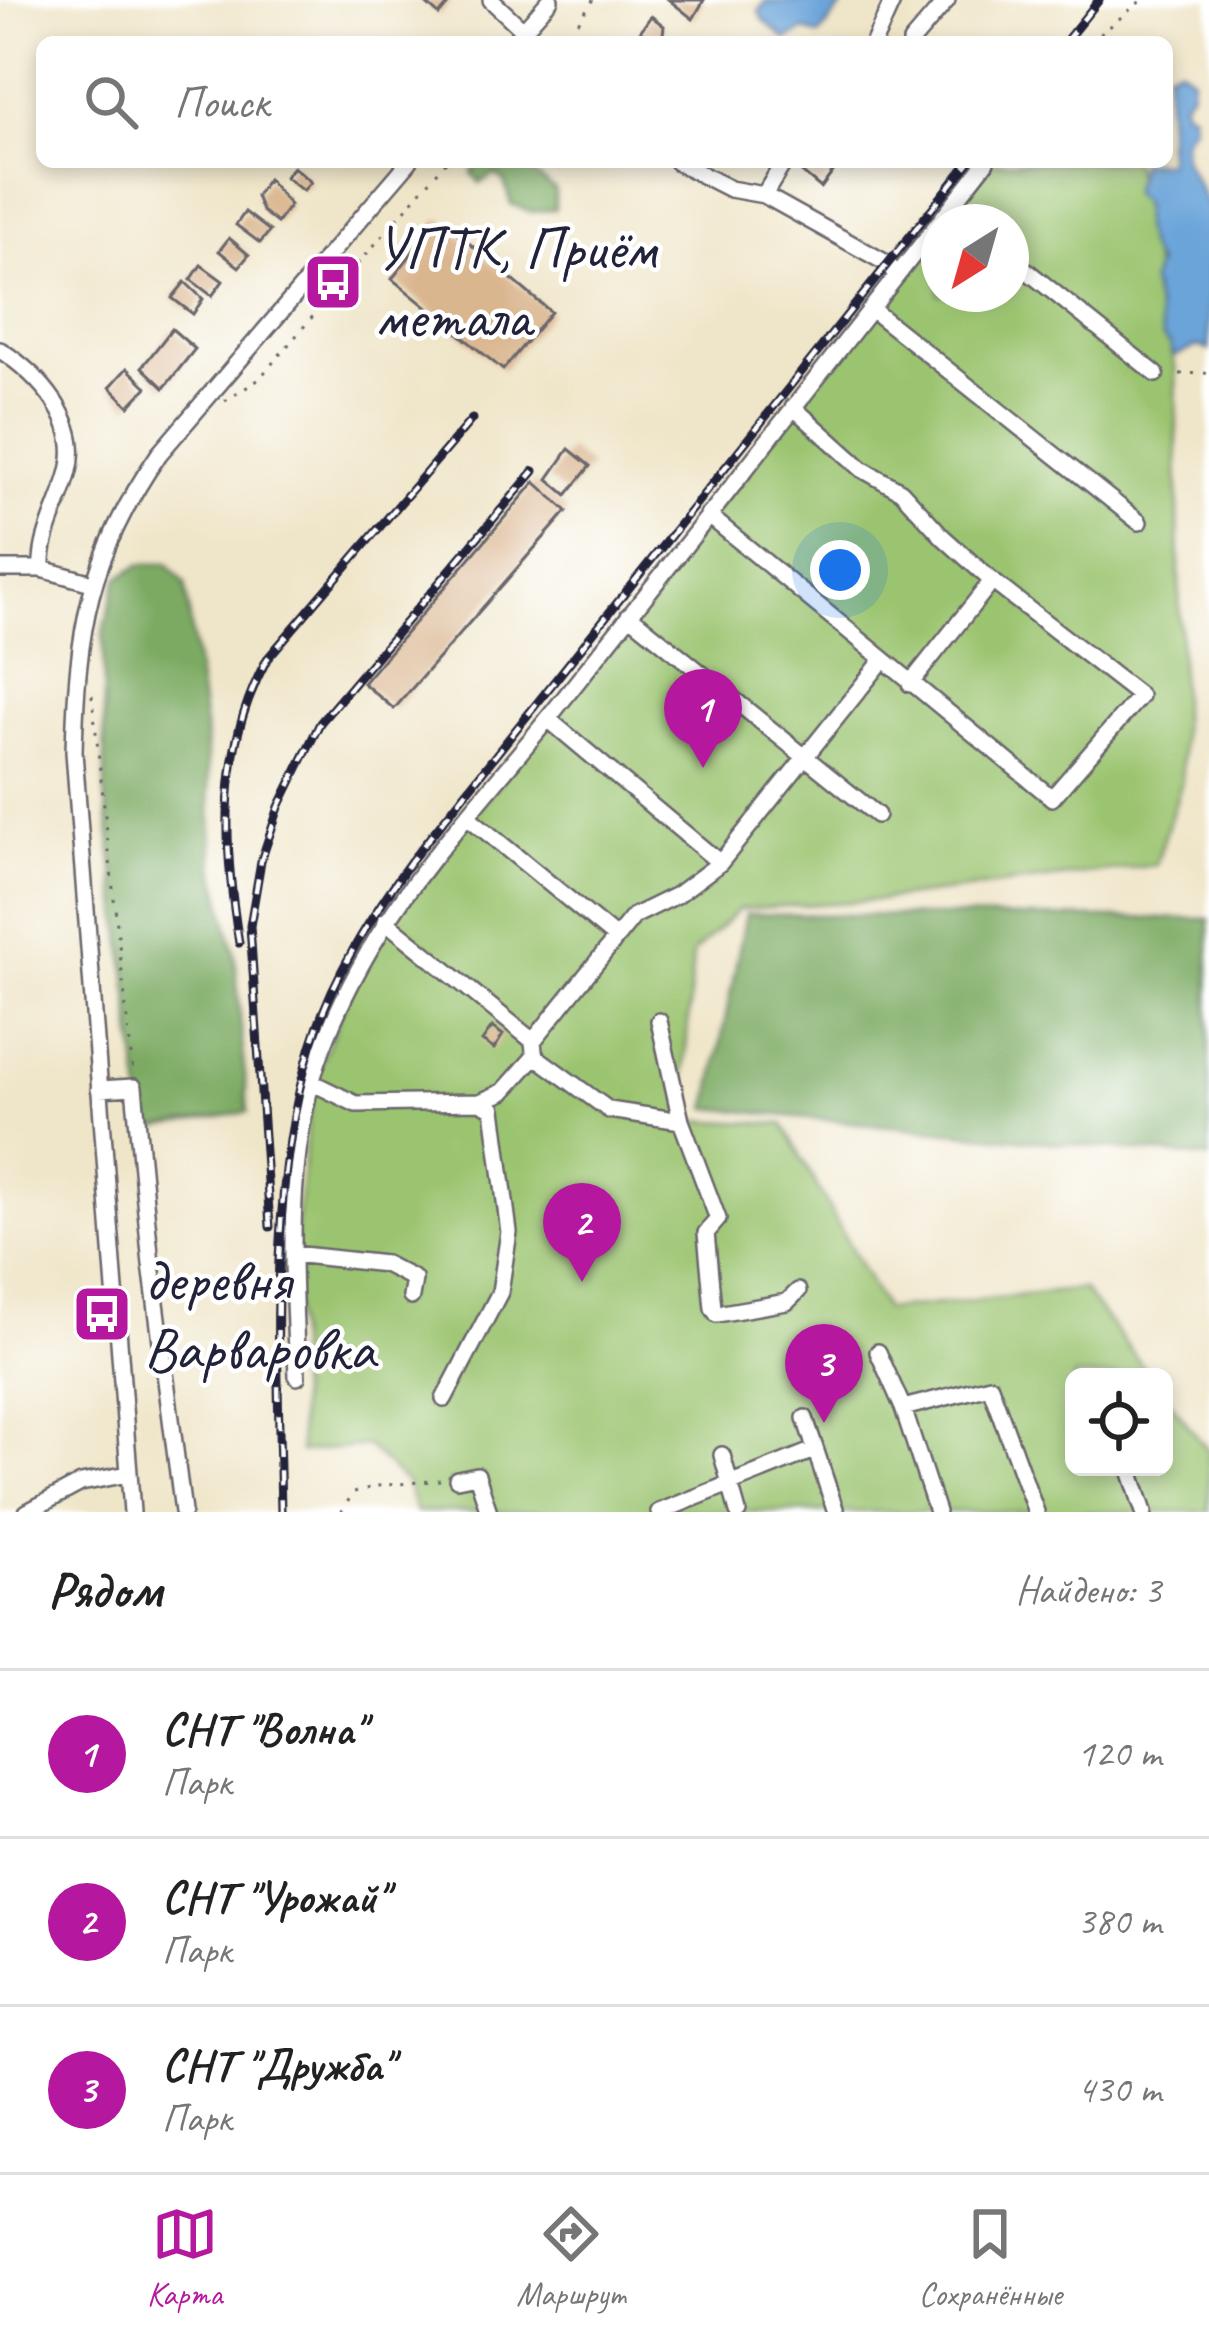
<!DOCTYPE html>
<html lang="ru">
<head>
<meta charset="utf-8">
<style>
  :root { --surface:#fff; --page:#f2f2f2; --text:#222; --muted:#767676; --line:#e0e0e0; --accent:#b5179e }
  body { margin:0; font-family:Caveat,sans-serif; background:var(--page); color:var(--text) }
  .controls { position:absolute; right:36px; bottom:36px; display:grid; overflow:hidden; border-radius:18px; box-shadow:0 6px 18px #0003 }
  .controls button { width:108px; height:108px; display:grid; place-items:center; padding:0; border:0; border-bottom:3px solid var(--line); background:var(--surface); color:var(--text); font:60px sans-serif }
  .compass { position:absolute; left:921px; top:204px; width:108px; height:108px; border-radius:50%; background:var(--surface); box-shadow:0 6px 18px #0003; rotate:217deg }
  .you { position:absolute; left:840px; top:570px; width:42px; height:42px; margin:-30px; border:9px solid #fff; border-radius:50%; background:#1a73e8; box-shadow:0 0 0 18px #1a73e833 }
  .badge { display:grid; place-items:center; width:78px; height:78px; border-radius:50%; background:var(--accent); color:#fff; font-size:39px; font-weight:700 }
  .pin { position:absolute; translate:-50% -99px; filter:drop-shadow(0 3px 6px #0008) }
  .pin::after { content:''; position:absolute; top:63px; width:42px; height:36px; background:inherit; clip-path:polygon(0 0,100% 0,50% 100%) }
  .list { margin:0; padding:0; list-style:none }
  h2 { display:flex; justify-content:space-between; align-items:center; height:156px; margin:0; padding:0 48px; font-size:51px }
  h2 small { font-size:39px; font-weight:400; color:var(--muted) }
  .list li { display:grid; grid-template-columns:78px 1fr auto; gap:36px; align-items:center; box-sizing:border-box; height:168px; padding:0 48px; border-top:3px solid var(--line) }
  .list b { display:block; font-size:45px; white-space:nowrap }
  .list p { margin:0; font-size:39px; white-space:nowrap; color:var(--muted) }
  .list em { font-size:39px; font-style:normal; color:var(--muted) }
  .icon { flex:none; width:66px; height:66px; fill:none; stroke:currentColor; stroke-width:2; stroke-linecap:round; stroke-linejoin:round }
  .map { position:relative; flex:none; width:1209px; height:1512px; overflow:hidden }
  .search { position:absolute; background:var(--surface); box-shadow:0 6px 18px #0003; left:36px; right:36px; top:36px; height:132px; display:flex; align-items:center; gap:30px; box-sizing:border-box; padding:0 42px; border-radius:18px; color:var(--muted); font-size:45px }
  .sheet { height:660px; background:var(--surface) }
  nav { display:flex; justify-content:space-around; align-items:center; box-sizing:border-box; height:168px; border-top:3px solid var(--line); background:var(--surface); font-size:33px; color:var(--muted) }
  nav a { display:grid; justify-items:center; gap:6px }
  nav .on { color:var(--accent) }
  .map>svg:first-child { display:block }
  .green { fill:#9bc470; stroke:#5e7356; stroke-width:3 }
  .forest { fill:#7caa62; stroke:#4f664e; stroke-width:3 }
  .water { fill:#6aa4d9; stroke:#46638a; stroke-width:3 }
  .building { fill:#dab68f }
  .lines { fill:none; stroke-linecap:round; stroke-linejoin:round }
  .minor-casing { stroke:#6a666c; stroke-width:20 }
  .path { stroke:#6a666c; stroke-width:3; stroke-dasharray:3 9; stroke-linecap:butt }
  .minor { stroke:#fff; stroke-width:15 }
  .rail-casing { stroke:#22223b; stroke-width:9 }
  .rail { stroke:#fff; stroke-width:4.5; stroke-dasharray:14; stroke-linecap:butt }
  .labels { text-anchor:middle; dominant-baseline:central; stroke-width:9; stroke-linejoin:round; paint-order:stroke }
  .poi-label { font-size:60px; fill:#22223b; stroke:#fff; text-anchor:start }
</style>
</head>
<body>
<div class="map">
<svg width="1209" height="1512" viewBox="0 0 1209 1512">
  <rect width="100%" height="100%" fill="#fff"/>
  <filter id="ink" filterUnits="userSpaceOnUse"><feTurbulence type="fractalNoise" baseFrequency=".00833" numOctaves="2"/><feDisplacementMap in="SourceGraphic" scale="24" xChannelSelector="R" yChannelSelector="G"/><feConvolveMatrix kernelMatrix="1 2 1 2 8 2 1 2 1" color-interpolation-filters="sRGB"/></filter>
  <filter id="wash" filterUnits="userSpaceOnUse"><feTurbulence type="fractalNoise" baseFrequency=".004" numOctaves="4" result="noise"/><feDisplacementMap in="SourceGraphic" scale="48" xChannelSelector="R" yChannelSelector="G"/><feGaussianBlur stdDeviation="2.7" result="paint"/><feColorMatrix in="noise" values="0 0 0 0 0 0 0 0 0 0 0 0 0 0 0 0 0 1.4 0 .05"/><feComposite in="paint" operator="in"/></filter>
  <g filter="url(#wash)">
    <rect width="100%" height="100%" fill="#efe5c8"/>
    <path class="green" d="M986,162h147l43,209 6,410 -26,84 -276,35 -141,9 -46,44 -12,167 102,4 102,186 198,-21 68,88h-77v90h90v-73l45,58v60h-793l-10,-29 -39,-37 -67,6 -7,-198 20,-171 52,-130 574,-731v72h72v-72h-72z"/>
    <path class="forest" d="M479,162h56l-12,5 32,22v20l-24,3 -20,-8 -7,-23 -9,-7 -15,9 -8,-10z
      M167,563l18,21 20,142 9,140 21,90 13,156 -103,18 -40,-336 -2,-162 15,-54 21,-13z
      M746,914l463,5v239l-501,-50z"/>
    <path class="water" d="M847,0l-28,36 -14,-6 -19,10 -23,-20 -4,-9 6,-9z
      M1179,67l13,10 -1,15 -8,9 1,9 7,2 2,13 -10,14 1,20 25,48v143l-11,-4 -24,11 -4,-13 -7,-6 -12,-56 6,-18c-12,-17 -16,-39 -14,-60l-11,-11 8,-31h27v-91z"/>
    <g id="blocks">
      <path class="building" d="M422,0h30l-13,15z
        M669,0h35l-11,19z
        M651,16l13,10 -2,16h-16l-9,-6z
        M795,162h39l4,3 -17,23 -28,-23z
        M293,167l18,15 -8,9 -18,-14z
        M268,179l22,26 -13,18 -15,-12 -6,-15z
        M245,212l25,19 -10,12 -24,-18z
        M439,218l112,94 -48,58 -111,-91z
        M229,238l20,17 -10,12 -20,-16z
        M201,265l22,16 -11,15 -21,-16z
        M185,282l18,17 -10,15 -21,-16z
        M172,329l23,20 -31,39 -22,-21z
        M127,368l20,19 -18,19 -19,-19z
        M569,449l21,17 -23,29 -19,-16z
        M535,482l32,29 -173,198 -31,-26z
        M492,1027l11,8 -9,14 -12,-8z"/>
    </g>
  </g>
  <g filter="url(#ink)">
    <use href="#blocks" fill-opacity="0" stroke="#6a666c" stroke-width="3"/>
    <g class="lines">
      <defs>
        <path id="minor" d="M491,0l32,30
          M513,42l37,-42
          M874,42l19,-42
          M911,42l36,-42
          M677,162l53,27 34,6 124,69 9,12
          M764,195l20,-33
          M950,209l16,13
          M939,222l47,-60
          M1011,258l145,116
          M871,309l268,213
          M0,350c39,25 82,71 69,121 -8,33 -29,64 -27,98
          M708,515l344,283 88,-102 -148,-115 -49,-44 -42,-46 -39,-22 -69,-62
          M0,569h42l50,14
          M629,615l248,200
          M910,684l82,-103
          M548,719l172,144
          M467,816l149,122
          M385,921l148,120 1,10
          M659,1021l22,100 37,98 -12,14 7,75 4,6 70,-12 11,-11
          M533,1041l101,-125 43,-21 43,-32 162,-202
          M313,1083l43,21 124,-2 23,-10 32,-36 74,54 72,11
          M99,1089l35,-2 17,177 32,248
          M293,1254l92,10 29,15 -3,18
          M878,1352l25,56 34,104
          M297,1377c-4,-111 -14,-227 27,-333 53,-137 137,-217 226,-328 131,-164 260,-328 389,-494
          M444,1399l56,-107 9,-60 -16,-123 -13,-7
          M903,1408l87,-22 46,126
          M805,1418l31,94
          M722,1455l16,57
          M1129,1467l15,45
          M457,1479l20,-4 12,37
          M27,1512l54,-29 47,-9
          M132,1512l-58,-760c3,-123 14,-194 85,-298l250,-292
          M659,1512l155,-62"/>
      </defs>
      <use href="#minor" class="minor-casing"/>
      <path class="path" d="M565,42l28,-42
        M1091,42l51,-42
        M1180,374l29,-1
        M225,401l33,-21 188,-218
        M92,695l41,378
        M341,1512l13,-20 23,-6 64,-6"/>
      <use href="#minor" class="minor"/>
      <defs>
        <path id="rail" d="M1065,42l34,-42
          M239,943c-16,-99 -21,-194 28,-284l205,-240
          M270,1227l-20,-301 11,-65 18,-54 41,-84 214,-252
          M281,1512c-3,-148 -14,-323 30,-466 21,-69 59,-128 100,-185l558,-699"/>
      </defs>
      <use href="#rail" class="rail-casing"/>
      <use href="#rail" class="rail"/>
    </g>
  </g>
  <defs>
    <symbol id="bus-square" viewBox="-11 -11 22 22"><rect x="-9" y="-9" width="18" height="18" rx="4" fill="#b5179e" stroke="#fff"/><path d="M-5-6H5V4H4V6H2V4H-2V6H-4V4H-5ZM-3.5-4V0h7V-4ZM-3.5 1.2v1.5H-2V1.2ZM2 1.2v1.5H3.5V1.2Z" fill="#fff"/></symbol>
  </defs>
  <g fill-rule="evenodd">
    <use href="#bus-square" x="300" y="249" width="66" height="66"/>
    <use href="#bus-square" x="69" y="1281" width="66" height="66"/>
  </g>
  <g class="labels">
    <g class="poi-label">
      <text x="375" y="248">УПТК, Приём<tspan x="375" dy="69">метала</tspan></text>
      <text x="144" y="1280">деревня<tspan x="144" dy="69">Варваровка</tspan></text>
    </g>
  </g>
</svg>
<div class="controls">
<button><svg class="icon" aria-label="locate" viewBox="0 0 24 24"><circle cx="12" cy="12" r="6"/><path d="M12 2v4M12 18v4M2 12h4M18 12h4"/></svg></button>
</div>
<svg class="compass" viewBox="-18 -18 36 36"><path d="M0-13l5 13h-10z" fill="#e53935"/><path d="M0 13l5-13h-10z" fill="#767676"/></svg>
<div class="you"></div>
<div class="pin badge" style="left:703px;top:768px">1</div>
<div class="pin badge" style="left:582px;top:1282px">2</div>
<div class="pin badge" style="left:824px;top:1423px">3</div>
<div class="search"><svg class="icon" aria-label="search" viewBox="0 0 24 24"><circle cx="10" cy="10" r="6"/><path d="M15 15l6 6"/></svg>Поиск</div>
</div>
<section class="sheet">
<h2>Рядом<small>Найдено: 3</small></h2>
<ul class="list">
<li><span class="badge">1</span><div><b>СНТ &quot;Волна&quot;</b><p>Парк</p></div><em>120 m</em></li>
<li><span class="badge">2</span><div><b>СНТ &quot;Урожай&quot;</b><p>Парк</p></div><em>380 m</em></li>
<li><span class="badge">3</span><div><b>СНТ &quot;Дружба&quot;</b><p>Парк</p></div><em>430 m</em></li>
</ul>
</section>
<nav>
<a class="on"><svg class="icon" aria-label="map" viewBox="0 0 24 24"><path d="M3 6l6-2 6 2 6-2v14l-6 2-6-2-6 2zM9 4v14M15 6v14"/></svg>Карта</a>
<a><svg class="icon" aria-label="directions" viewBox="0 0 24 24"><path d="M12 3l9 9-9 9-9-9zM9 14v-3h6M13 9l2 2-2 2"/></svg>Маршрут</a>
<a><svg class="icon" aria-label="saved" viewBox="0 0 24 24"><path d="M7 4h10v16l-5-4-5 4z"/></svg>Сохранённые</a>
</nav>
</body>
</html>
